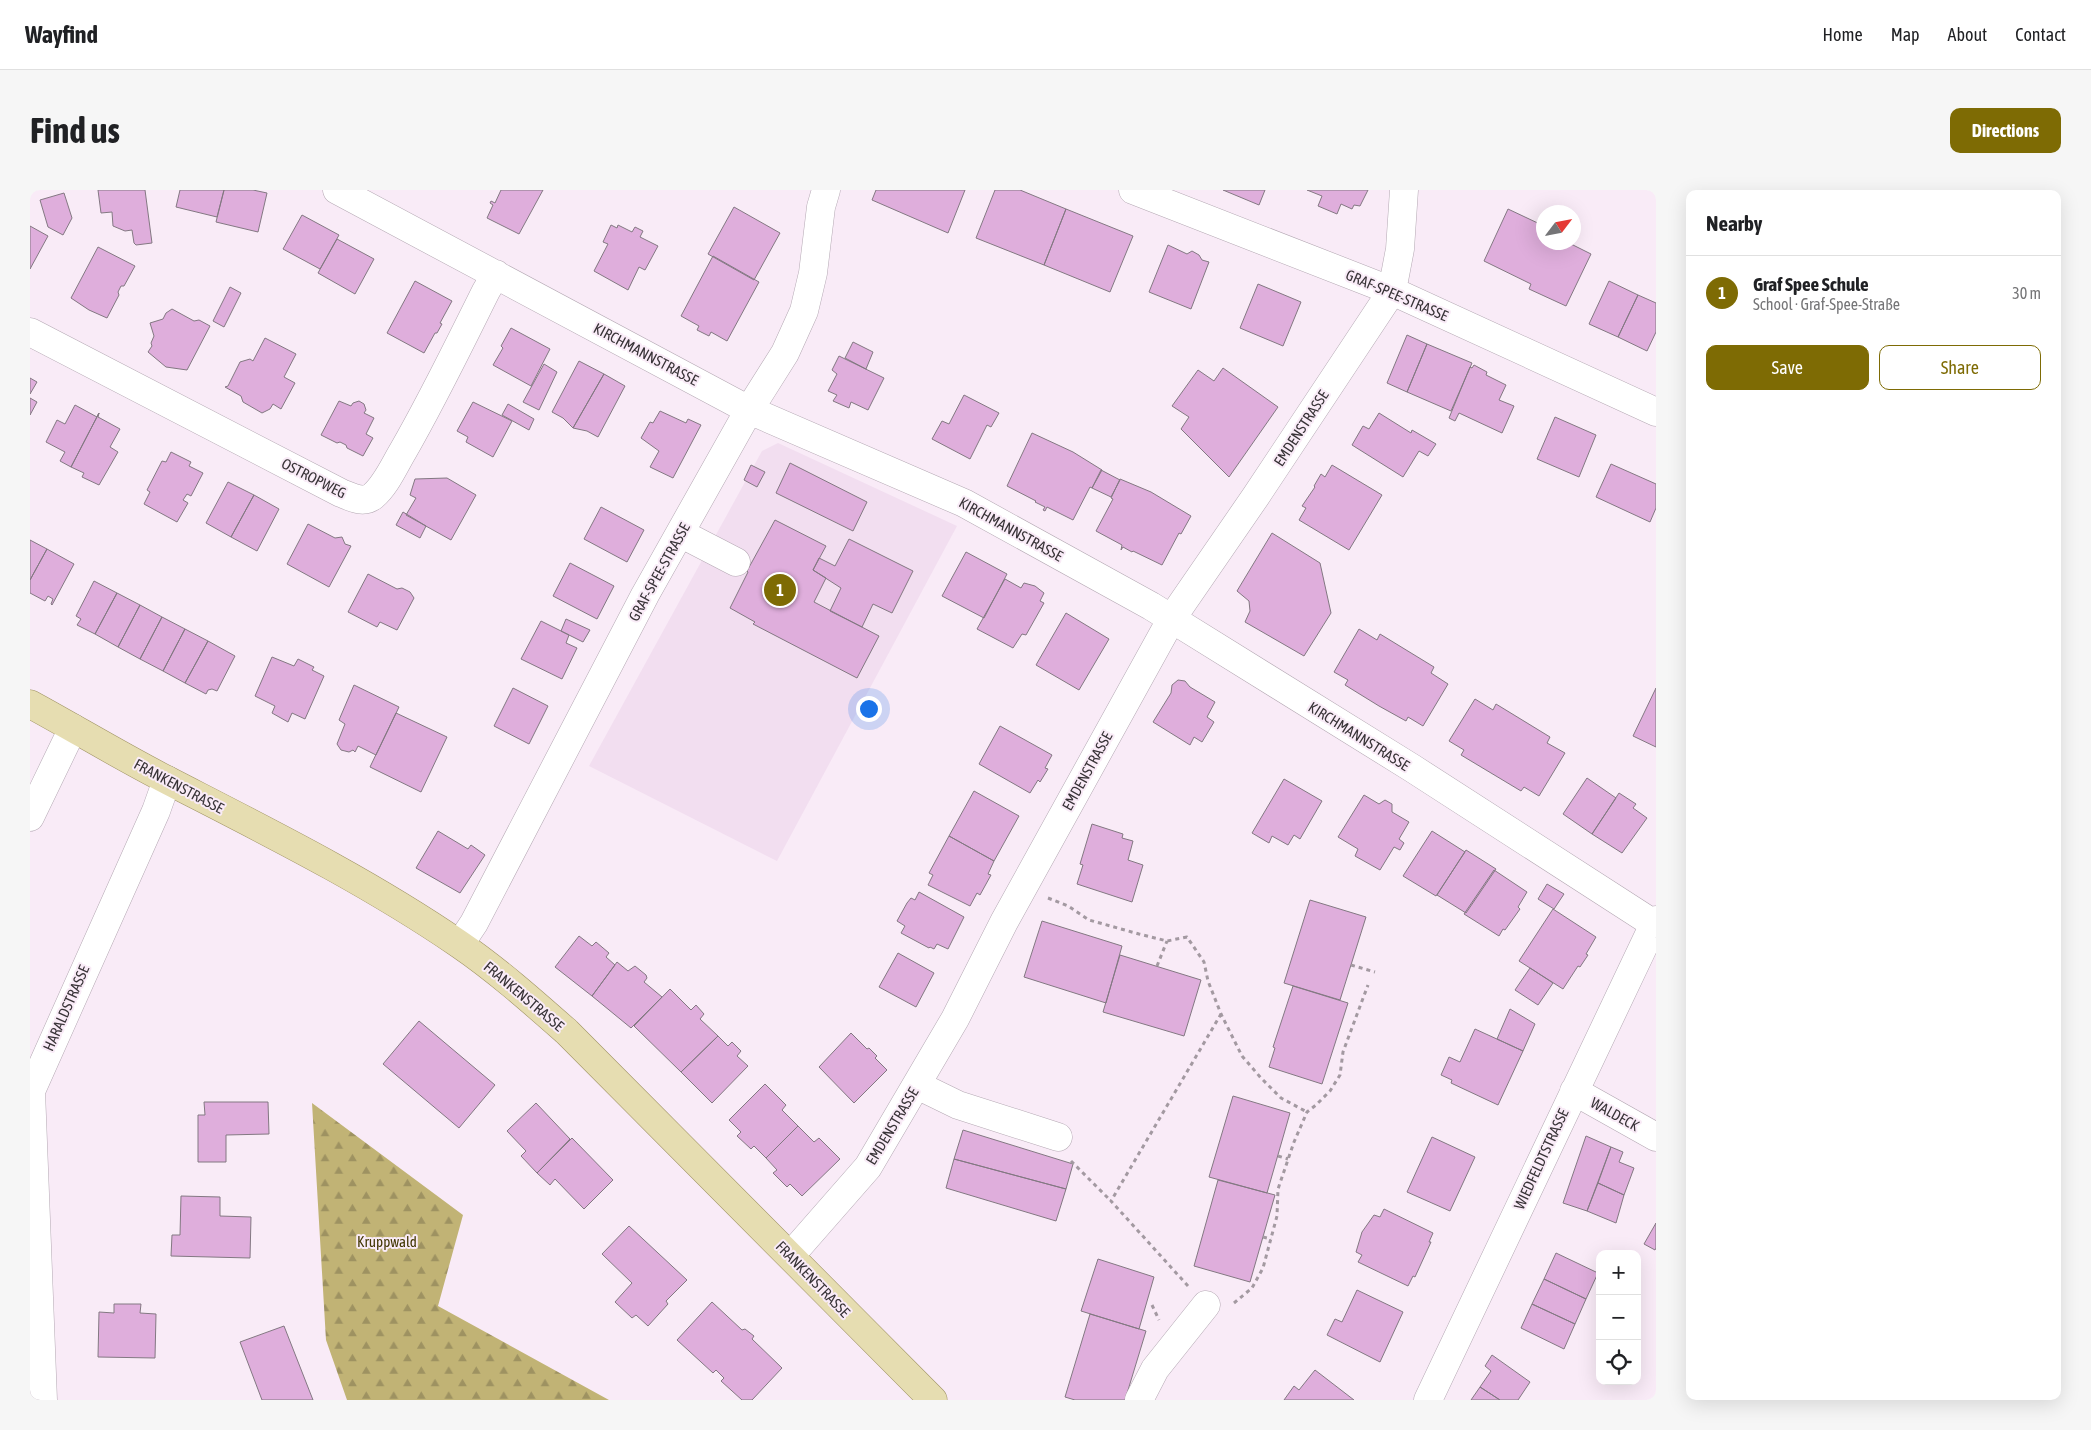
<!DOCTYPE html>
<html lang="en">
<head>
<meta charset="utf-8">
<style>
  :root { --surface:#fff; --page:#f6f6f6; --text:#202124; --muted:#757577; --line:#e0e0e0; --accent:#7e6b04 }
  body { margin:0; font-family:"Asap Condensed",sans-serif; background:var(--page); color:var(--text) }
  .controls { position:absolute; right:15px; bottom:15px; display:grid; overflow:hidden; border-radius:10px; box-shadow:0 5px 20px #0002 }
  .controls button { width:45px; height:45px; display:grid; place-items:center; padding:0; border:0; border-bottom:1px solid var(--line); background:var(--surface); color:var(--text); font:25px sans-serif }
  .compass { position:absolute; left:1506px; top:15px; width:45px; height:45px; border-radius:50%; background:var(--surface); box-shadow:0 5px 20px #0002; rotate:58deg }
  .you { position:absolute; left:838px; top:518px; width:18px; height:18px; margin:-12px; border:4px solid #fff; border-radius:50%; background:#1a73e8; box-shadow:0 0 0 8px #1a73e833 }
  .badge { display:grid; place-items:center; width:32px; height:32px; border-radius:50%; background:var(--accent); color:#fff; font-size:16px; font-weight:700 }
  .pin { position:absolute; translate:-50% -50%; border:2px solid #fff; box-shadow:0 1px 5px #0006 }
  .list { margin:0; padding:0; list-style:none }
  h2 { display:flex; justify-content:space-between; align-items:center; height:65px; margin:0; padding:0 20px; font-size:21px }
  h2 small { font-size:16px; font-weight:400; color:var(--muted) }
  .list li { display:grid; grid-template-columns:32px 1fr auto; gap:15px; align-items:center; box-sizing:border-box; height:75px; padding:0 20px; border-top:1px solid var(--line) }
  .list b { display:block; font-size:19px; white-space:nowrap }
  .list p { margin:0; font-size:16px; white-space:nowrap; color:var(--muted) }
  .list em { font-size:16px; font-style:normal; color:var(--muted) }
  .actions { display:flex; gap:10px; padding:15px 20px }
  .actions a { flex:1; padding:11px 0; border:1px solid var(--accent); border-radius:10px; text-align:center; font-size:18px; color:var(--accent) }
  .actions .main { background:var(--accent); color:#fff }
  .icon { flex:none; width:28px; height:28px; fill:none; stroke:currentColor; stroke-width:2; stroke-linecap:round; stroke-linejoin:round }
  .map { position:relative; flex:none; width:1626px; height:1210px; overflow:hidden; border-radius:10px }
  header { display:flex; align-items:center; gap:30px; box-sizing:border-box; height:70px; padding:0 25px; background:var(--surface); border-bottom:1px solid var(--line) }
  header strong { font-size:24px }
  nav { display:flex; gap:28px; margin-inline-start:auto; font-size:18px }
  .intro { display:flex; align-items:center; justify-content:space-between; box-sizing:border-box; height:120px; padding:0 30px }
  h1 { margin:0; font-size:35px }
  .button { padding:12px 22px; border-radius:10px; background:var(--accent); color:#fff; font-size:18px; font-weight:700 }
  main { display:flex; gap:30px; padding:0 30px }
  aside { flex:1; background:var(--surface); border-radius:10px; box-shadow:0 5px 20px #0002 }
  .map>svg:first-child { display:block }
  .built { fill:#f2def0 }
  .forest { fill:url(#forest-firs) }
  .building { fill:#dfaedc; stroke:#837882 }
  .lines { fill:none; stroke-linecap:round; stroke-linejoin:round }
  .minor-casing { stroke:#b4a8b3; stroke-width:29 }
  .major-casing { stroke:#9f9364; stroke-width:29 }
  .path { stroke:#a399a1; stroke-width:3; stroke-dasharray:4 4; stroke-linecap:butt }
  .minor { stroke:#fff; stroke-width:28 }
  .major { stroke:#e6ddb1; stroke-width:28 }
  .labels { text-anchor:middle; dominant-baseline:central; stroke-width:4; stroke-linejoin:round; paint-order:stroke }
  .street-label { font-size:15px; fill:#383337; stroke:#f9ebf7 }
  .park-label { font-size:15px; fill:#423703; stroke:#f9ebf7 }
</style>
</head>
<body>
<header>
<strong>Wayfind</strong>
<nav><a>Home</a><a>Map</a><a>About</a><a>Contact</a></nav>
</header>
<div class="intro"><h1>Find us</h1><a class="button">Directions</a></div>
<main>
<div class="map">
<svg width="1626" height="1210" viewBox="0 0 1626 1210">
  <defs>
    <pattern id="forest-firs" width="22" height="20" patternUnits="userSpaceOnUse" patternTransform="scale(1.25)"><rect width="22" height="20" fill="#c1b375"/><path d="M5 1l3.5 6h-7zM16 11l3.5 6h-7z" fill="#9e9261"/></pattern>
  </defs>
  <rect width="100%" height="100%" fill="#f9ebf7"/>
  <path class="built" d="M748,253l179,83 -180,335 -188,-95 173,-315z"/>
  <path class="forest" d="M282,913l151,112 -25,91 171,94h-262l-21,-60z"/>
  <path class="building" d="M68,0h47l7,53 -16,2 -2,-2 -2,-13 -7,1 -12,-5 -1,-14 -11,1z
    M150,0h44l-7,27 -41,-10z
    M194,0h29l14,3 -9,39 -42,-10z
    M471,0h42l-24,44 -32,-16 6,-13 -3,-2 1,-2 4,2z
    M846,0h89l-17,43 -76,-33z
    M965,0h25l46,19 -22,56 -68,-27z
    M1193,0h42l-6,15z
    M1277,0h61l-8,16 -6,-1 -2,4 -11,-5 -4,10 -19,-8 4,-10z
    M34,3l8,25 -9,17 -15,-8 -8,-27z
    M704,17l46,26 -26,47 -46,-26z
    M1036,19l67,27 -23,56 -66,-27z
    M1478,19l36,17v16h23l24,12 -25,52 -37,-17 2,-5 -47,-23z
    M272,25l37,20 -19,34 -37,-20z
    M581,35l6,3 1,-3 14,7 3,-5 8,4 -3,6 18,9 -13,24 -6,-3 -11,23 -34,-19 14,-27 -5,-2z
    M0,36l18,10 -18,33z
    M307,49l37,20 -19,35 -37,-21z
    M1138,55l19,9 5,-3 7,4 3,5 7,2 -18,47 -42,-17z
    M68,57l37,19 -11,20h-3l-3,6 1,3 -12,23 -18,-8 -18,-12z
    M683,66l46,26 -32,59 -16,-9 -2,4 -12,-6 2,-4 -18,-10z
    M385,91l37,20 -12,22 2,1 -5,9h-2l-11,20 -37,-20z
    M1579,91l29,14 -20,42 -29,-13z
    M1228,94l43,18 -18,44 -43,-18z
    M200,97l11,6 -17,34 -11,-6z
    M1608,105l18,8v29l-9,19 -29,-14z
    M142,119l22,12 5,-1 11,6 -23,44 -21,-3 -18,-15 4,-6 -1,-3 3,-7 -4,-13 13,-4 3,-6z
    M481,138l39,21 -19,37 -38,-21 10,-17 -2,-2z
    M1377,145l20,9 -20,48 -20,-9z
    M235,148l31,16 -12,23 11,6 -14,26 -8,-5 -3,5 -8,4 -19,-11 -2,-6 -16,-9 3,-1 12,-24 10,-3 3,2z
    M823,152l20,10 -7,17 -21,-11z
    M1397,154l45,19 -21,48 -44,-19z
    M809,166l45,22 -16,32 -17,-8 -2,6 -16,-7 4,-6 -9,-4 9,-17 -5,-4z
    M549,171l25,13 -31,54 -10,-10 -11,-6z
    M514,174l13,8 -18,38 -16,-8z
    M1444,175l13,7 -1,3 20,10 -7,15 15,6 -12,27 -43,-20 -4,8 -6,-3 21,-51 2,1z
    M1193,178l55,39 -49,70 -48,-48 8,-12 -17,-11 26,-36 16,11z
    M574,184l21,12 -27,51 -11,-6 -14,-3z
    M0,188l7,4 -7,12z
    M934,205l35,18 -8,14 -4,-2 -17,34 -38,-20 10,-18 7,3z
    M0,208l7,4 -7,13z
    M309,211l12,5 2,-3 6,-2 5,3 2,6 -2,3 10,5 -8,16 7,4 -10,18 -16,-8 -1,-3 -6,-3 -3,1 -16,-8z
    M443,212l39,19 -19,36 -27,-15 2,-5 -11,-6z
    M478,214l26,15 -5,11 -27,-15z
    M45,215l22,12 2,-4 -28,54 -11,-6 5,-9 -19,-10 11,-22 8,4z
    M630,221l26,12 2,-4 13,6 -28,53 -23,-11 9,-16 -18,-13 9,-16 3,1z
    M69,223l-1,4 22,12 -10,18 8,5 -19,33 -17,-8 2,-4 -13,-6z
    M1349,223l32,20 1,-3 24,14 -8,12 -9,-5 -16,26 -51,-32 11,-19 6,3z
    M1525,227l41,18 -17,42 -42,-18z
    M1002,243l41,19 29,18 -10,18 -2,-1 -17,33 -26,-13 -2,4 -2,-1 2,-3 -10,-5 1,-1 -29,-15z
    M141,262l20,10 -2,4 14,7 -12,23 -4,-2 -4,6 5,3 -11,19 -33,-18 6,-12 -3,-2 15,-29 4,1z
    M760,273l77,39 -14,29 -77,-38z
    M1581,274l45,20v24l-6,14 -54,-25z
    M721,275l14,7 -8,15 -13,-7z
    M1302,275l50,30 -33,55 -50,-30 7,-12 -4,-2 13,-19 -1,-1 7,-12 4,3z
    M1071,280l19,10 -9,17 -19,-9z
    M417,288l29,17 -25,45 -45,-25 10,-17 -6,-3 5,-16z
    M1090,289l31,13 40,24 -10,18 -2,-1 -17,32 -29,-14 -1,1 -9,-5 -2,3 1,-5 -26,-14 17,-32 -2,-1z
    M198,292l26,13 -23,42 -25,-14z
    M224,305l25,14 -22,42 -26,-14z
    M571,317l43,23 -17,32 -43,-23z
    M373,322l23,14 -6,12 -24,-13z
    M745,330l51,26 -13,24 13,8 -12,24 65,34 -22,42 -104,-54 2,-2 -25,-14 18,-36 -1,-1z
    M278,334l27,14 7,-1 3,7 6,2 -22,41 -42,-23z
    M1242,343l48,30 11,50 -27,43 -59,-34 5,-11 -1,-10 -12,-10z
    M819,349l64,32 -21,42 -19,-9 -11,23 -32,-16 11,-23 -28,-18 6,-12 16,8z
    M0,350l17,9 -17,31z
    M17,359l27,15 -22,41 -1,-1 2,-5 -5,-3 -3,5 -15,-8v-13z
    M936,362l41,22 -23,44 -42,-22z
    M540,373l44,23 -17,33 -44,-23z
    M338,384l29,15 5,-1 8,4 4,6 -17,32 -17,-8 -3,5 -29,-15z
    M975,389l16,9 3,-5 11,3 9,7 -4,8 4,2 -18,32 -4,-1 -9,14 -36,-19z
    M64,391l23,12 -22,41 -18,-9 4,-6 -5,-3z
    M87,403l23,12 -22,42 -23,-13z
    M110,415l22,12 -22,42 -22,-12z
    M1036,423l43,26 -30,51 -43,-25z
    M132,427l23,12 -22,42 -23,-12z
    M536,429l24,11 -7,12 -22,-11z
    M511,431l28,14 -3,8 11,5 -15,31 -41,-20z
    M155,439l23,12 -23,42 -22,-12z
    M1329,439l18,11 3,-6 54,33 -3,6 17,11 -25,42 -15,-9 -2,4 -27,-15 -34,-21 3,-5 -14,-8z
    M178,451l27,15 -18,35 -5,-2 -4,1 -2,4 -21,-11z
    M242,467l22,9 4,-7 16,8 -2,3 12,6 -19,43 -13,-6 -4,9 -16,-9 3,-7 -20,-10z
    M1148,490l7,1 5,6 25,15 -8,15 7,5 -12,20 -8,-5 -4,8 -37,-23 18,-29 1,-8z
    M324,495l45,22 -23,48 -18,-9 -3,6 -2,-2 -4,2 -8,-2 -4,-6 8,-20 -6,-4z
    M483,498l35,18 -19,38 -35,-18z
    M1626,498v59l-23,-11z
    M1445,509l18,11 3,-6 54,33 -3,6 18,10 -26,43 -15,-9 -3,4 -60,-36 3,-5 -15,-9z
    M366,523l51,24 -26,55 -51,-25z
    M970,536l52,29 -7,13 3,1 -8,13 -2,-2 -8,13 -51,-29z
    M1557,588l29,20 -24,36 -29,-20z
    M1254,589l38,22 -22,38 -6,-4 -6,10 -16,-9 -3,7 -17,-10z
    M944,601l45,25 -25,45 -45,-25z
    M1589,603l17,11 -3,4 14,10 -25,35 -30,-19z
    M1334,605l15,9 6,-4 7,4v8l17,10 -10,17 5,4 -4,7 -6,-3 -14,23 -25,-14 3,-7 -20,-12z
    M1062,634l31,10 -1,4 11,3 -5,19 15,5 -11,37 -55,-18 6,-19 -3,-1z
    M408,641l30,18 3,-4 14,10 -25,38 -44,-25z
    M1402,641l33,21 -29,44 -33,-20z
    M919,646l45,25 -6,13 3,1 -11,20 -3,-2 -7,13 -42,-21 5,-10 -4,-2z
    M1436,660l30,19 -30,44 -29,-18z
    M1464,680l33,22 -9,15 2,2 -15,21 -2,-1 -4,7 -35,-22z
    M1517,694l17,10 -10,15 -16,-10z
    M889,702l45,25 -16,32 -11,-5 -3,5 -4,-2 -1,1 -28,-15 4,-7 -8,-5 10,-18 4,-5 4,2z
    M1280,710l56,17 -26,83 -56,-17z
    M1523,719l43,28 -10,17 2,1 -8,12 -2,-1 -15,23 -44,-28z
    M1012,731l80,25 -16,57 -82,-26z
    M549,746l13,10 4,-4 13,11 -3,4 9,8 -23,31 -37,-29z
    M868,763l36,20 -18,34 -37,-20z
    M1090,765l81,25 -17,56 -81,-24z
    M587,772l11,9 7,-5 11,9 1,3 -3,4 18,15 -31,31 -39,-32z
    M1500,778l23,15 -15,22 -23,-15z
    M1263,796l55,17 -26,81 -53,-17 6,-19 -2,-1z
    M640,799l21,21 5,-5 8,9 -4,5 18,17 -37,36 -47,-46z
    M1480,819l25,15 -12,27 -26,-12z
    M389,831l76,64 -36,43 -76,-64z
    M1445,839l48,22 -25,54 -47,-22 1,-3 -11,-5 8,-18 11,5z
    M821,843l16,16 2,-1 8,8 -2,2 12,12 -33,33 -35,-36z
    M688,846l10,10 4,-4 9,9 -4,5 11,10 -36,37 -31,-31z
    M735,894l21,21 -4,5 16,16 -32,32 -12,-12 -3,3 -14,-13 4,-4 -12,-12z
    M1203,906l57,17 -23,80 -58,-16z
    M174,912h64l1,32 -43,1v27h-28v-47h7z
    M506,913l34,36 -33,34 -16,-17 5,-5 -19,-20z
    M768,936l16,16 5,-4 21,21 -38,37 -12,-12 -3,3 -14,-14 4,-3 -11,-12z
    M933,940l110,34 -7,25 -112,-30z
    M1556,946l25,11 -24,64 -24,-8z
    M1402,947l43,20 -25,54 -43,-19z
    M542,948l41,42 -29,29 -29,-30 -5,6 -13,-12z
    M1581,957l12,5 -4,10 15,6 -10,27 -26,-12z
    M924,969l112,30 -10,32 -110,-33z
    M1188,990l57,15 -25,87 -56,-16z
    M1568,993l26,12 -8,28 -29,-12z
    M151,1006l39,1v19l31,1 -1,41 -79,-2 1,-21h8z
    M1354,1019l49,24 -4,9h2l-16,35 -2,-1 -5,10 -50,-24 4,-7 -6,-3 6,-20 12,-17 6,2z
    M1626,1033v25l-1,2 -11,-6z
    M599,1036l58,54 -21,21 2,3 -20,22 -12,-11 -4,3 -17,-16 17,-19 -30,-29z
    M1526,1063l42,20 -12,26 -42,-20z
    M1068,1069l56,18 -15,52 -58,-18z
    M1514,1089l42,20 -11,25 -43,-20z
    M1327,1100l46,22 -23,50 -53,-27 8,-16 7,3z
    M682,1112l30,28 3,-1 9,7 -2,3 30,29 -30,32h-10l-21,-19 3,-3 -8,-8 -3,3 -36,-33z
    M84,1114h27l-1,9 16,1 -1,44 -57,-1 1,-45 15,1z
    M1502,1114l43,20 -11,25 -43,-21z
    M1060,1124l56,17 -21,69h-50l-10,-3z
    M254,1136l29,74h-51l-22,-58z
    M1462,1165l38,27 -12,18h-18l-20,-13 11,-16 -6,-5z
    M1285,1180l39,30h-70l10,-14 5,4z
    M1450,1197l20,13h-29z"/>
  <g class="lines">
    <defs>
      <path id="minor" d="M307,0l412,220 215,93 187,103 261,162 242,156
        M1103,0l259,101 264,121
        M0,142l311,161c10,4 22,11 32,3 13,-11 21,-30 30,-45 30,-52 56,-106 83,-160l10,-17
        M650,343l56,29
        M0,627l43,-89
        M430,754l14,-21 171,-328 104,-185 36,-57 19,-42 9,-38 8,-66 5,-17
        M887,895l41,20 100,32
        M1544,901l82,46
        M761,1065l77,-88 87,-148 49,-97 168,-304 84,-122 136,-205 8,-42 4,-59
        M13,1210l-12,-309 125,-280 11,-31
        M1109,1210l16,-31 51,-64
        M1398,1210l228,-480"/>
      <path id="major" d="M0,514c46,25 92,53 139,77 99,51 198,100 290,163 38,26 74,58 108,88l366,368"/>
    </defs>
    <use href="#minor" class="minor-casing"/>
    <use href="#major" class="major-casing"/>
    <path class="path" d="M1018,708l20,8 21,14 50,14 28,7 20,-4 17,25 4,19 13,33 21,42 19,22 20,20 26,14
      M1321,775l24,7
      M1127,776l10,-25
      M1248,966l10,3
      M1041,971l40,40
      M1233,1047l8,2
      M1158,1096l-77,-85 110,-187
      M1204,1113l18,-15 11,-20 14,-52 1,-27 16,-47 13,-30 9,-7 14,-14 10,-16 3,-23 25,-67
      M1122,1115l7,15"/>
    <use href="#minor" class="minor"/>
    <use href="#major" class="major"/>
  </g>
  <g class="labels">
    <g class="street-label">
      <text transform="translate(1367 105) rotate(23)">GRAF-SPEE-STRASSE</text>
      <text transform="translate(616 164) rotate(28)">KIRCHMANNSTRASSE</text>
      <text transform="translate(1271 238) rotate(-57)">EMDENSTRASSE</text>
      <text transform="translate(284 288) rotate(27)">OSTROPWEG</text>
      <text transform="translate(981 339) rotate(29)">KIRCHMANNSTRASSE</text>
      <text transform="translate(629 382) rotate(-61)">GRAF-SPEE-STRASSE</text>
      <text transform="translate(1329 546) rotate(32)">KIRCHMANNSTRASSE</text>
      <text transform="translate(1057 581) rotate(-61)">EMDENSTRASSE</text>
      <text transform="translate(149 596) rotate(28)">FRANKENSTRASSE</text>
      <text transform="translate(494 806) rotate(40)">FRANKENSTRASSE</text>
      <text transform="translate(36 818) rotate(-66)">HARALDSTRASSE</text>
      <text transform="translate(1585 924) rotate(29)">WALDECK</text>
      <text transform="translate(862 936) rotate(-59)">EMDENSTRASSE</text>
      <text transform="translate(1511 969) rotate(-65)">WIEDFELDTSTRASSE</text>
      <text transform="translate(783 1089) rotate(46)">FRANKENSTRASSE</text>
    </g>
    <g class="park-label">
      <text x="357" y="1051">Kruppwald</text>
    </g>
  </g>
</svg>
<div class="controls">
<button>+</button>
<button>−</button>
<button><svg class="icon" aria-label="locate" viewBox="0 0 24 24"><circle cx="12" cy="12" r="6"/><path d="M12 2v4M12 18v4M2 12h4M18 12h4"/></svg></button>
</div>
<svg class="compass" viewBox="-18 -18 36 36"><path d="M0-13l5 13h-10z" fill="#e53935"/><path d="M0 13l5-13h-10z" fill="#757577"/></svg>
<div class="you"></div>
<div class="pin badge" style="left:750px;top:400px">1</div>
</div>
<aside>
<h2>Nearby<small></small></h2>
<ul class="list">
<li><span class="badge">1</span><div><b>Graf Spee Schule</b><p>School · Graf-Spee-Straße</p></div><em>30 m</em></li>
</ul>
<div class="actions"><a class="main">Save</a><a>Share</a></div>
</aside>
</main>
</body>
</html>
